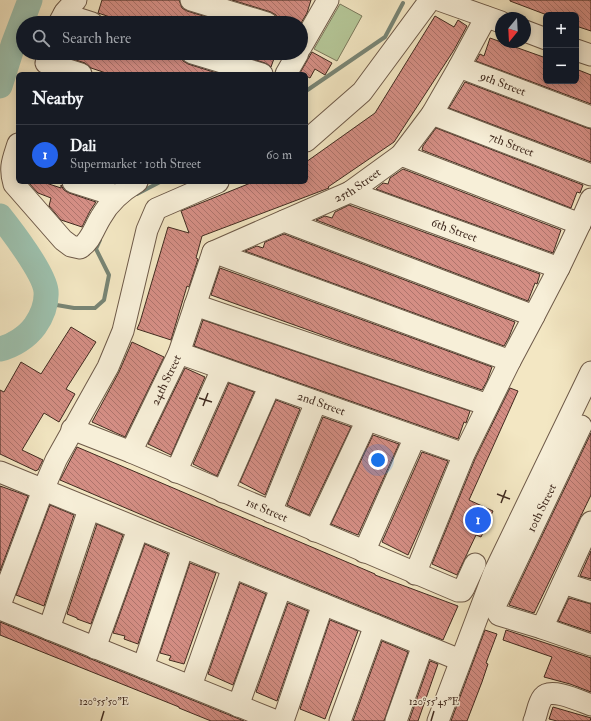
<!DOCTYPE html>
<html lang="en">
<head>
<meta charset="utf-8">
<style>
  :root { --surface:#171b24; --page:#20242c; --text:#f1f3f6; --muted:#9ea1a6; --line:#363941; --accent:#2563eb }
  body { margin:0; font-family:"IM FELL Double Pica",serif; background:var(--page); color:var(--text) }
  .controls { position:absolute; right:12px; top:12px; display:grid; overflow:hidden; border-radius:6px; box-shadow:0 2px 10px #0003 }
  .controls button { width:36px; height:36px; display:grid; place-items:center; padding:0; border:0; border-bottom:1px solid var(--line); background:var(--surface); color:var(--text); font:20px sans-serif }
  .compass { position:absolute; left:495px; top:12px; width:36px; height:36px; border-radius:50%; background:var(--surface); box-shadow:0 2px 10px #0003; rotate:198deg }
  .you { position:absolute; left:378px; top:460px; width:14px; height:14px; margin:-10px; border:3px solid #fff; border-radius:50%; background:#1a73e8; box-shadow:0 0 0 6px #1a73e833 }
  .badge { display:grid; place-items:center; width:26px; height:26px; border-radius:50%; background:var(--accent); color:#fff; font-size:13px; font-weight:700 }
  .pin { position:absolute; translate:-50% -50%; border:2px solid #fff; box-shadow:0 1px 4px #0006 }
  .list { margin:0; padding:0; list-style:none }
  h2 { display:flex; justify-content:space-between; align-items:center; height:52px; margin:0; padding:0 16px; font-size:17px }
  h2 small { font-size:13px; font-weight:400; color:var(--muted) }
  .list li { display:grid; grid-template-columns:26px 1fr auto; gap:12px; align-items:center; box-sizing:border-box; height:60px; padding:0 16px; border-top:1px solid var(--line) }
  .list b { display:block; font-size:15px; white-space:nowrap }
  .list p { margin:0; font-size:13px; white-space:nowrap; color:var(--muted) }
  .list em { font-size:13px; font-style:normal; color:var(--muted) }
  .icon { flex:none; width:22px; height:22px; fill:none; stroke:currentColor; stroke-width:2; stroke-linecap:round; stroke-linejoin:round }
  .map { position:relative; flex:none; width:591px; height:721px; overflow:hidden }
  .search { position:absolute; background:var(--surface); box-shadow:0 2px 10px #0003; left:16px; top:16px; width:292px; height:44px; display:flex; align-items:center; gap:10px; box-sizing:border-box; padding:0 14px; border-radius:22px; color:var(--muted); font-size:15px }
  .panel { position:absolute; background:var(--surface); box-shadow:0 2px 10px #0003; left:16px; top:72px; width:292px; height:112px; border-radius:6px }
  .map>svg:first-child { display:block }
  .garden { fill:#b5c798; stroke:#7b795c }
  .lines { fill:none; stroke-linecap:round; stroke-linejoin:round }
  .stream { stroke:#788575; stroke-width:4 }
  .river { stroke:#9dc1ae; stroke-width:25 }
  .building { fill:url(#building-back-hatch); stroke:#412b20 }
  .minor-casing { stroke:#6e5a49; stroke-width:23 }
  .minor { stroke:#f7efd8; stroke-width:21 }
  .ticks { fill:none; stroke:#412b20; stroke-width:1.5 }
  .labels { text-anchor:middle; dominant-baseline:central; stroke-width:3; stroke-linejoin:round; paint-order:stroke }
  .street-label { font-size:12px; fill:#412b20; stroke:#f7efd8 }
  .ticks-label { font-size:10px; text-anchor:middle; fill:#412b20; stroke:#f7efd8; stroke-width:3; stroke-linejoin:round; paint-order:stroke }
</style>
</head>
<body>
<div class="map">
<svg width="591" height="721" viewBox="0 0 591 721">
  <defs>
    <pattern id="building-back-hatch" width="6" height="6" patternUnits="userSpaceOnUse"><rect width="6" height="6" fill="#d48e84"/><path d="M-1 5l2 2M0 0l6 6M5-1l2 2" fill="none" stroke="#ae746c"/></pattern>
  </defs>
  <rect width="100%" height="100%" fill="#f3e7c3"/>
  <filter id="stains"><feTurbulence type="fractalNoise" baseFrequency=".005" numOctaves="4"/><feColorMatrix values="0 0 0 0 .2 0 0 0 0 .09 0 0 0 0 .02 0 0 0 .5 -.17"/></filter>
  <radialGradient id="worn" r=".72"><stop offset=".6" stop-color="#630" stop-opacity="0"/><stop offset="1" stop-color="#630" stop-opacity=".3"/></radialGradient>
  <path class="garden" d="M340,4l22,12 -25,45 -23,-12z"/>
  <g class="lines">
    <path class="stream" d="M306,91l79,-54 18,-34
      M137,194l23,-12
      M45,303l29,5h21l9,-8 5,-25 -13,-26 4,-9"/>
    <path class="river" d="M0,86l13,-41 17,-45
      M0,216c12,15 44,57 46,75 1,13 -4,25 -11,35 -8,11 -22,20 -35,23"/>
  </g>
  <path class="building" d="M102,0h77l3,8 5,3 39,12h-98l-30,-10z
    M232,0h79l-4,13 -6,10h-22l-3,-8 -5,-3z
    M510,0h81v31l-15,-5v-11h-29l-37,-14z
    M435,16l19,11 4,-7 9,6 -13,24 -60,92 -66,45 1,1 -127,48 -6,22 2,1 -9,28 -2,-1 -16,54 -34,-11 3,-7 28,-95 21,6 -8,-22 72,-29h53v-20l69,-49z
    M490,38l56,20v23h30v-12l15,6v29l-115,-43 4,-7 4,2z
    M312,52l20,11 -7,12 -10,-6 -5,9 -4,-2v-2l-6,-1z
    M54,53h106l19,6 1,-6 3,8 5,3 32,10h-111l-18,-6 -6,-5z
    M234,53h42l-5,14 -6,-4z
    M465,82l122,46 4,1v33l-142,-54z
    M436,128l147,57 -3,8 -3,-1 -6,16 -149,-58 1,-4z
    M403,169l158,61 -8,23 -177,-64 7,-6 5,1 2,-6z
    M28,182h15l18,6v-3l3,5 5,3 27,9 -6,9 -8,16 -21,-7 -12,-14 2,-8 -13,-5z
    M349,205l191,69 -3,10 -2,-1 -7,18 -212,-81 9,-4 7,2 3,-6z
    M284,234l231,88 -6,15 -5,9 -259,-95 12,-5 6,2 2,-6z
    M220,268l272,99 -5,14 -5,9 -132,-45 -139,-50z
    M203,320l267,91 -4,12 -2,-1 -6,17 -264,-93z
    M71,327l25,15 -30,47 9,5 -16,28 -15,-9 -22,37 21,10 -5,10h-1l-1,1 -36,-17v-64l4,2 17,-30 20,12z
    M132,342l32,15 -39,80 -33,-15 27,-50z
    M185,368l20,9 -34,78 -23,-11z
    M229,383l25,9 -37,84 -24,-12z
    M510,388l8,3 -49,109 24,11 -12,26 -5,-2 -19,40 -25,-11 43,-105z
    M276,400l24,9 -35,86 -25,-13z
    M323,417l28,10 -42,88 -22,-10z
    M591,433v62l-57,118 -25,-8z
    M373,435l26,9 -41,91 -27,-11z
    M77,447l298,127v1l83,31 -15,34 -186,-76 -197,-84z
    M422,452l26,9 -27,65 -13,29 -26,-13z
    M0,486l28,10 -28,75z
    M50,505l24,10 -30,91 -28,-11z
    M97,524l26,11 -32,89 -14,-5v-1l-10,-4z
    M145,544l23,10 -30,90 -14,-5 1,-3 -12,-3z
    M591,551v28l-11,-3z
    M190,563l26,10 -32,91 -15,-4 2,-4 -11,-3z
    M240,583l26,11 -33,91 -25,-11z
    M569,598l22,6v28l-33,-11z
    M288,603l20,8 -31,90 -21,-9z
    M330,620l28,11 -33,88 -25,-10z
    M0,622l91,37 153,62h-33l-32,-13v-1l-179,-72z
    M485,630l12,4 -11,29 2,1 -6,18 -15,39h-16z
    M506,630l85,28v34l-21,-8 -26,-7 8,-20 -49,-17z
    M382,641l26,11 -24,69h-31z
    M430,661l8,3 -20,57h-9z
    M553,707l38,11 -1,3h-33l-8,-2z"/>
  <g class="lines">
    <defs>
      <g id="minor">
        <path d="M191,0l76,23"/>
        <path d="M439,0l62,22"/>
        <path d="M64,14l28,9"/>
        <path d="M59,23l6,-11 11,-12"/>
        <path d="M525,31l21,8"/>
        <path d="M301,47l27,-47"/>
        <path d="M576,50l15,5"/>
        <path d="M192,53l70,21"/>
        <path d="M46,63l35,11"/>
        <path id="s1" d="M459,67l132,50"/>
        <path d="M286,74l12,-21"/>
        <path id="s2" d="M432,114l159,61"/>
        <path d="M306,141l56,-49 68,-92"/>
        <path d="M18,144c-5,16 -9,23 -4,40l49,56 8,6 9,2c11,-7 14,-20 21,-31 9,-16 21,-26 36,-35"/>
        <path d="M401,155l179,69 11,-25"/>
        <path d="M73,182l44,14"/>
        <path id="s3" d="M350,192l209,76"/>
        <path d="M284,221l250,95 25,-48 21,-44"/>
        <path d="M213,252l297,109 24,-45"/>
        <path d="M195,305l293,100"/>
        <path id="s4" d="M179,353l285,101"/>
        <path d="M581,426l-85,178v6l3,5 43,13 49,17"/>
        <path id="s5" d="M72,429l59,23 327,139h4l2,-3 11,-24"/>
        <path id="s6" d="M131,452l48,-99 34,-101 137,-60 51,-37 31,-41 27,-47 27,-50"/>
        <path d="M0,472l460,188"/>
        <path d="M176,472l46,-103"/>
        <path d="M223,492l47,-107"/>
        <path d="M271,512l45,-110"/>
        <path d="M315,531l52,-111"/>
        <path d="M364,552l51,-115"/>
        <path d="M415,574l49,-120 46,-93"/>
        <path d="M563,583l28,9"/>
        <path d="M0,605l43,-115 13,-30 52,-93 15,-36 24,-101 9,-21 62,-27"/>
        <path d="M0,609l276,112"/>
        <path d="M542,628l49,-106"/>
        <path d="M49,629l40,-120"/>
        <path d="M95,648l43,-119"/>
        <path d="M143,667l40,-120"/>
        <path d="M191,686l42,-119"/>
        <path d="M238,706l43,-119"/>
        <path d="M283,721l40,-117"/>
        <path d="M340,721l35,-96"/>
        <path d="M396,721l27,-76"/>
        <path d="M438,721l56,-148 97,-201"/>
        <path d="M534,721c3,-7 4,-18 9,-24 8,-10 37,4 48,8"/>
      </g>
    </defs>
    <use href="#minor" class="minor-casing"/>
    <use href="#minor" class="minor"/>
  </g>
  <path class="ticks" d="M199,398l13,4M203,406l5,-13M497,494l13,5M501,503l5,-13M101,721l3,-10M431,721l3,-10"/>
  <g class="labels">
    <g class="street-label">
      <text stroke="none"><textPath href="#s1" startOffset="47">9th Street</textPath></text>
      <text stroke="none"><textPath href="#s2" startOffset="85">7th Street</textPath></text>
      <text stroke="none"><textPath href="#s6" startOffset="376">25th Street</textPath></text>
      <text stroke="none"><textPath href="#s3" startOffset="111">6th Street</textPath></text>
      <text stroke="none"><textPath href="#s6" startOffset="80">24th Street</textPath></text>
      <text stroke="none"><textPath href="#s4" startOffset="151">2nd Street</textPath></text>
      <text transform="translate(542 508) rotate(-64)">10th Street</text>
      <text stroke="none"><textPath href="#s5" startOffset="211">1st Street</textPath></text>
    </g>
  </g>
  <g class="ticks-label">
    <text x="434" y="705">120°55'45"E</text>
    <text x="104" y="705">120°55'50"E</text>
  </g>
  <rect width="100%" height="100%" filter="url(#stains)"/>
  <rect width="100%" height="100%" fill="url(#worn)"/>
</svg>
<div class="controls">
<button>+</button>
<button>−</button>
</div>
<svg class="compass" viewBox="-18 -18 36 36"><path d="M0-13l5 13h-10z" fill="#e53935"/><path d="M0 13l5-13h-10z" fill="#9ea1a6"/></svg>
<div class="you"></div>
<div class="pin badge" style="left:478px;top:520px">1</div>
<div class="search"><svg class="icon" aria-label="search" viewBox="0 0 24 24"><circle cx="10" cy="10" r="6"/><path d="M15 15l6 6"/></svg>Search here</div>
<section class="panel">
<h2>Nearby<small></small></h2>
<ul class="list">
<li><span class="badge">1</span><div><b>Dali</b><p>Supermarket · 10th Street</p></div><em>60 m</em></li>
</ul>
</section>
</div>
</body>
</html>
